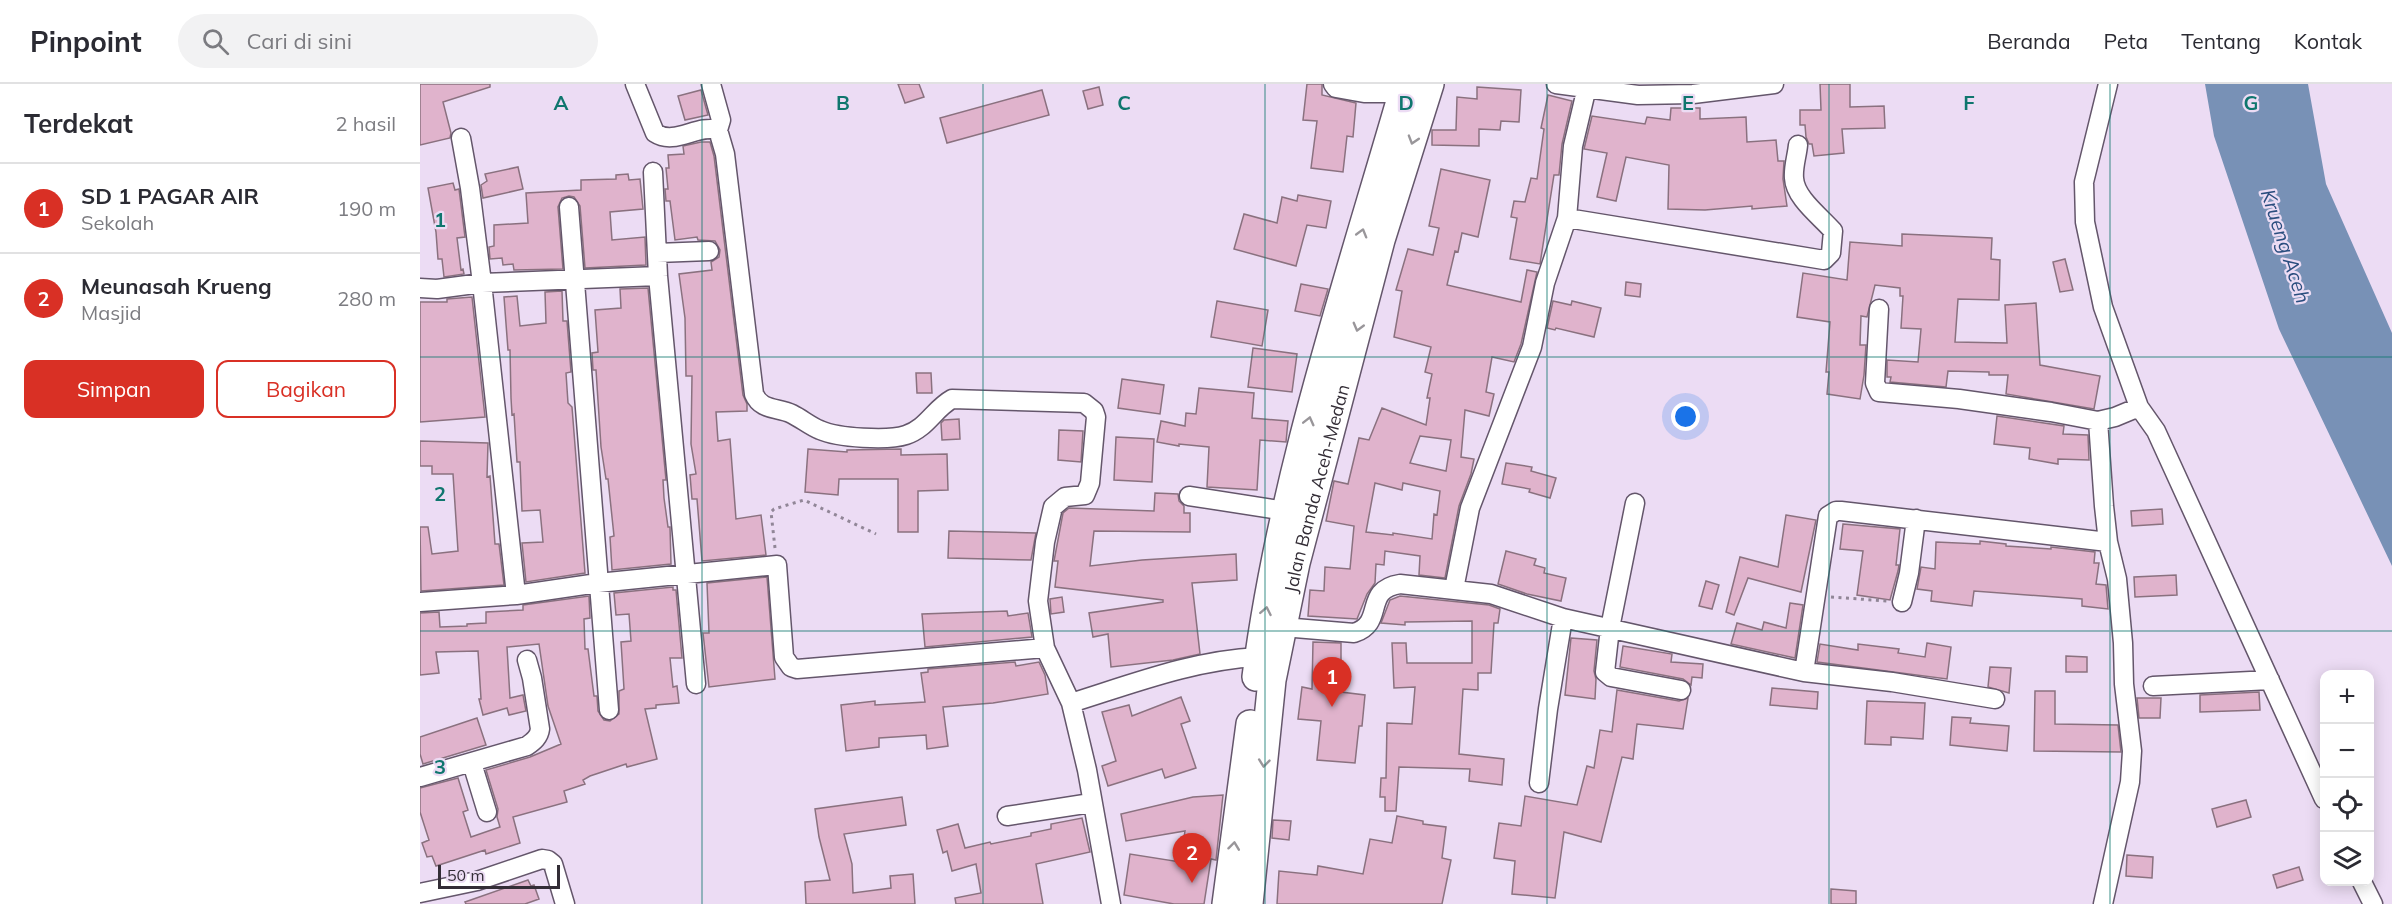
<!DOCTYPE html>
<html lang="id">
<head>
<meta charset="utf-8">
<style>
  :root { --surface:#fff; --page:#f2f2f3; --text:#2b2b33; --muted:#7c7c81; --line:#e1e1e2; --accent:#d93025 }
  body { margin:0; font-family:Mulish,sans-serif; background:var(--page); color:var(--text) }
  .controls { position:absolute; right:18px; bottom:18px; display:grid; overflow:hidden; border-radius:12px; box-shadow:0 3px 15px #0003 }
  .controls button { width:54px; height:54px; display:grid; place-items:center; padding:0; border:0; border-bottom:2px solid var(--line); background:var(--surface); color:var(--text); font:30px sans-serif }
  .scale { position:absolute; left:18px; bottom:15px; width:122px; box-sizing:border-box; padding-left:6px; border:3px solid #332d36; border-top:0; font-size:16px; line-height:21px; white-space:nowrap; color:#332d36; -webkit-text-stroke:4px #ecdcf4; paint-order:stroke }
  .you { position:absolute; left:1266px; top:333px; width:21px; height:21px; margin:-15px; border:4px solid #fff; border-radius:50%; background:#1a73e8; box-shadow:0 0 0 9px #1a73e833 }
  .badge { display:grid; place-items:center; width:39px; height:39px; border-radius:50%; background:var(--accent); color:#fff; font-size:20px; font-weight:700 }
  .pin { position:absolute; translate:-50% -50px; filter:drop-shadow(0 2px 3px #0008) }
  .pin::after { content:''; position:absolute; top:32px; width:21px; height:18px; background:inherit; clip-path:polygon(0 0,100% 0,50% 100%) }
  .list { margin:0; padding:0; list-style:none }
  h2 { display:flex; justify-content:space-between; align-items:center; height:78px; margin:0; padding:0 24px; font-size:26px }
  h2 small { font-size:20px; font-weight:400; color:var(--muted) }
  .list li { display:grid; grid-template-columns:39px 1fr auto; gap:18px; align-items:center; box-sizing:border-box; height:90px; padding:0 24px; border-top:2px solid var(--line) }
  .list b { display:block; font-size:22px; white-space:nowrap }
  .list p { margin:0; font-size:20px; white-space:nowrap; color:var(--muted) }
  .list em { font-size:20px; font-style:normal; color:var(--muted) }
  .actions { display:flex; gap:12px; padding:18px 24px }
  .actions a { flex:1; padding:14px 0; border:2px solid var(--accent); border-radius:12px; text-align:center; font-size:21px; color:var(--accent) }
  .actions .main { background:var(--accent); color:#fff }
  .icon { flex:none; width:33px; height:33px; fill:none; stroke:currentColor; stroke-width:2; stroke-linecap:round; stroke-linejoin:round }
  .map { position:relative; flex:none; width:1972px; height:820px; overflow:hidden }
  header { display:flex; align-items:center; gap:36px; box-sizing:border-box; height:84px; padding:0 30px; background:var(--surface); border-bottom:2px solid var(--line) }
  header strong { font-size:28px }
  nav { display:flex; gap:33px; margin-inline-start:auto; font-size:21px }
  .search { width:420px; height:54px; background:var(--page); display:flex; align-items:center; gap:15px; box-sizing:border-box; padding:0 21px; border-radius:33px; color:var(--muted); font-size:22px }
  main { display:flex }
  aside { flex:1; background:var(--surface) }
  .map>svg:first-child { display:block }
  .water { fill:#7891b6 }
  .building { fill:#e0b3cc; stroke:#8a717f; stroke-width:1.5; fill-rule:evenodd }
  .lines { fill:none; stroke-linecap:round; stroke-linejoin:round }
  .minor-casing { stroke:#64566b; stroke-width:21 }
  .highway-casing { stroke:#64566b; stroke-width:30 }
  .path { stroke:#918697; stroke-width:3; stroke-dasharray:3 4.5; stroke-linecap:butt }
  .minor { stroke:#fff; stroke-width:18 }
  .highway { stroke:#fff; stroke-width:27 }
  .oneway { stroke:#99969a }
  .grid { fill:none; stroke:#0f766e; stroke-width:1.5; stroke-opacity:0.55 }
  .labels { text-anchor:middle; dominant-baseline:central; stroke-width:4.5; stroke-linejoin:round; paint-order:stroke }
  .street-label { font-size:18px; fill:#332d36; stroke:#ecdcf4 }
  .water-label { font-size:20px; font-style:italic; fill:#2a4d7e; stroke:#ecdcf4 }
  .grid-label { font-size:20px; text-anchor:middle; font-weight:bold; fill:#0f766e; stroke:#ecdcf4; stroke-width:4.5; stroke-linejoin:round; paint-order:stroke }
</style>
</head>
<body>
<header>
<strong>Pinpoint</strong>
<div class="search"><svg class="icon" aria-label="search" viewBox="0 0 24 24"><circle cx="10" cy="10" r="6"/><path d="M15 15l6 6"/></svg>Cari di sini</div>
<nav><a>Beranda</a><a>Peta</a><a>Tentang</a><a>Kontak</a></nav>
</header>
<main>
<aside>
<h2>Terdekat<small>2 hasil</small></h2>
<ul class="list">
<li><span class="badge">1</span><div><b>SD 1 PAGAR AIR</b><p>Sekolah</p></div><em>190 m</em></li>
<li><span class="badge">2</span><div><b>Meunasah Krueng</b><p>Masjid</p></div><em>280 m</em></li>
</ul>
<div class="actions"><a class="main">Simpan</a><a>Bagikan</a></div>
</aside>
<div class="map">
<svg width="1972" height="820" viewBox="0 0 1972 820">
  <rect width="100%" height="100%" fill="#ecdcf4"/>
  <path class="water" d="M1785,0h103l18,100 66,149v233l-113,-237 -65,-193z"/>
  <path class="building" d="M0,0h70v3l-47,15 8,31 -1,5 -30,7z
    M478,0h21l5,13 -19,6z
    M887,0h15v11l34,8 -3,34 -6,-1 -4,36 -32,-4 6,-47 -14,-1z
    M1400,0h30v23l34,-1 1,22 -43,1 2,24 -30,3 -2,-12h-3l-3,-7 -1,-12h-5v-15h21z
    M679,3l4,18 -15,4 -5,-18z
    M1057,3l44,3 -2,32 -18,-1 -1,9 -21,-1v17l-47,-1v-15h24l1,-33 20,2z
    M281,6l7,25 -23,5 -7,-24z
    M622,6l7,25 -102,28 -7,-25z
    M1128,11l24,6 -10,43 -3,31h-5l-14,89 -30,-5 7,-41 -6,-1 3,-16 11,1 6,-24 6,1 7,-50 -3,-1z
    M1251,24h29v11l46,-2 1,25 29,-2 2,21h6l-1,18 4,27 -35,3v-3l-47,4 -37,-1 1,-44 -43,-8 -10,44 -19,-4 10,-44 -23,-4 8,-33 53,8 2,-7 23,3z
    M281,58h9l4,14 29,239 4,9v7l-31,1 2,29 12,-2 6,80 25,-4 5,40 -64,6 -5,-62h-5l-2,-24 6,-1 -5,-30 1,-68h-6l-1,-58 -6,-44 33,-4 -1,-8 8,-5 1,-7 -5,-9 -17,-1 -1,-3 -22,3 -5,-39h-4l-1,-12h3l-2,-21h3l-1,-13 16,-1 -1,-8z
    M98,83l5,22 -40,9 -2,-13 6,-4 -2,-7z
    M1021,85l49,11 -12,57 -16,-4 -4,19 -3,-1 -8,34 74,17 6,-32 10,2 -16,72 -7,18 -22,-5 -6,35 8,2 -5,22 -24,-6 -4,47 13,2 -3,15 -12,32 -14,72 -26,-3 1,-19 -35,-5 -1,14 -8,-1 -1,19 -8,11 -10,25 -49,-3 2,-26 14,1 1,-24 25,2 4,-43 -28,-5 8,-40 14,3 11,-46 10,2 13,-32 44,17 4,-27h-3l5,-24 -7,-2 6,-25 -37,-10 8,-46 -6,-1 12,-41 25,6 6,-27 -10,-2zM1000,352l31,4 -5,31 -36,-8zM955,399l27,7 1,-7 37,8 -3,24 -3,-1 -2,25 -39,-6v2l-27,-3z
    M208,90l1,6 11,-1 3,30 -33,3 2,28 33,-3 1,28 -61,3 -5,-62 -6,-9 -5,-1 -7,2 -4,9 5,62 -49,1 -1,-6 -10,1 -1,-7 -12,1 -1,-12 5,-1v-21l34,-2 -2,-30 55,-3v-10l35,-1v-4z
    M33,99l2,7 4,-1 6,48 -8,1 4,32 2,-1 1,5 -20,3 -2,-18h-4l-2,-27 -8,-44z
    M878,111l33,6 -5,27 -19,-3 -11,41 -62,-17 10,-35 33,9 5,-26 15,4z
    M1482,150l90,4 -1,21 9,1 -1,40 -41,-1 -3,43 52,1 -2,-38 31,-2 4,62 60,11 -6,33 -88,-15 2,-19h-19v-3l-41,-1 -2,16 -56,-5 1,-5h-4v-17l31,2 3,-33 -20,-1 2,-32h-3v-8l-25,-3 -8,32 -6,-1 -1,29h6l-2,30 -4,24 -33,-5 2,-22h-3l4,-50 -33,-5 6,-44 44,7 3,-38 52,4z
    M1645,175l8,31 -13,2 -7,-30z
    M1206,198l15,2 -1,13 -15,-2z
    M881,200l27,5 -8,27 -25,-5z
    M228,204l18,192h-3l1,18 4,29h2l1,37 -59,6 -2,-33 4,-1 -6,-57h-2l-5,-32 -5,-77h-3l-1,-17 6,-1 -3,-42 26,-2 -1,-19z
    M142,207l1,30h4l4,51 -5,1 2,30 4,4 13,166 -59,9 -4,-39 21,-1 -3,-32 -18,1 -2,-49h-3l-3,-48 -2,1 -1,-17 -1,-48h-2l-4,-53 13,-1 3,30 26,-3 -1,-31z
    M52,213l13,120 -65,5v-120h27v-3z
    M797,217l51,9 -6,36 -51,-9z
    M1133,217l18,4 1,-4 29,7 -7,29 -38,-9 -1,2 -8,-2z
    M833,264l44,6 -5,38 -44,-5z
    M496,289h15l1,20h-15z
    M702,295l42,6 -4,29 -42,-6z
    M779,304l55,5 -2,25 36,3 -2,21 -26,-2 -3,50 -50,-3 2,-40 -30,-3v2l-22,-4 4,-21 24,5 1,-13 10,1z
    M1577,332l67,10 -1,8 25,1 1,25 -31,-1v5l-29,-5 1,-11 -36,-4z
    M539,335l1,20 -18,1 -1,-17 3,-3z
    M639,346l24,1 -2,31 -23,-2z
    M696,353l38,2 -2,43 -38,-2z
    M0,357l68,2 -1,34 3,-1 5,68h4l5,41 -83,6 -1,-64h8l4,27 26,-3 -5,-77h-21v-8h-12z
    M388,365l39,3v-2l54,-1v6l46,-1 1,36 -30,1v41h-20v-53h-59l-1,16 -33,-3z
    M1086,379l26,4 -1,4 25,7 -6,20 -21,-6 1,-3 -28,-5z
    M735,409l23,1 1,7 5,5v7h6v19l-96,-1 -4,35 52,-6 94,-6 1,26 -45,3 8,71 -27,6 -62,7 -3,-33 -15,3 -4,-24 74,-11v-2l-108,-13 3,-26h-4l9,-48 6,-5 85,3z
    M1742,425l1,15 -31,2 -1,-15z
    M1366,431l30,5 -15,72 -53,-14 -14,37 -8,-3 14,-55 38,10z
    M1423,440l57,5 -4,36h3l-1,6 -8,29 -33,-5 6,-44 -23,-2z
    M529,447l87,2 -5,27 -83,-2z
    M1560,457l26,3v2l45,3v-2l44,5 -1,11h5l-3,21 10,1 2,24 -26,-3v-7l-108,-8 -2,15 -41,-5 1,-10 -15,-2 4,-22 14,2 1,-27 44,2z
    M1086,467l30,8 -2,6 11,3 -1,5 22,5 -5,23 -34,-7 -29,-10z
    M1756,491l1,20 -42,2 -1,-20z
    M347,493l8,102 -66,8 -6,-54h6l-2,-50z
    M1286,497l13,4 -7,24 -13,-3z
    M253,503v3h3l6,68h-12l3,29 4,-1 2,17 -23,2v3l-11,1 12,50 -30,8 -1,-3 -36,12 -7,4 2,4 -21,7 3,11 -54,15 7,26 -34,11 -1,-4 -49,16 -4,-10 -5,1 -5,-14 7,-3 -9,-28v-24l38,-10 10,32 -5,2 8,25 29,-10 -3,-10 1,-8 -12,-39 44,-13 31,-13 -13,-38 -9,-62 -32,3 3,51 13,-3 3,16 -17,4 -2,-7 -24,7 -4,-16h2l-3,-48 -42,1 3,21 -19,2v-62l19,-1 1,15 27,-1v-2l19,-1v-11l37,-2v-5l66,-9 1,22 -6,1 1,30h3l6,47h3l1,15 6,9 6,1 9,-7v-23l5,-2 -3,-47 10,-1 -2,-27 -13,1 -2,-22z
    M980,512l89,9 11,4 -2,14h-4l-3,50h-13v17l-15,-1 -4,65 45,5 -2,26 -33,-4 1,-12 -71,-2 -3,44h-11v-14h-5l1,-19h5l1,-55 25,1 3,-37 -21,1 -2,-45h14l1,20h65v-42l-67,1v3l-24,-2 9,-23z
    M642,513l2,15 -13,2 -1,-15z
    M1370,519l13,2 -8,53 -64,-14 6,-21 25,7 2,-8 22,6z
    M587,527l1,5 20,-3 4,24 -107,10 -3,-33z
    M1151,554l26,2 -3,31 2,8 -1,20 -30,-4z
    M893,558l28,1v49l24,3 -3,31h-3l-4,37 -38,-3 4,-39 -23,-2 4,-32 10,2z
    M1507,559l24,4 -4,32 -130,-17 3,-18 38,6v-6l41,5 -1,4 27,4z
    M1203,562l49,8 -1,8 32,2 -1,14 -10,-1 -1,8 -8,-6 -63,-12z
    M1646,572l21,1v15h-21z
    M595,578l1,4 23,-4 6,13 3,19 -55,9 -50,4 5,39 -21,3 -1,-14 -47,3v9l-33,4 -5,-46 34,-4v4l50,-3 -4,-29 7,-1v-3z
    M1570,583l21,1 -2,25 -21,-6z
    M1352,604l46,4 -1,17 -47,-4z
    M1197,606l62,11 9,-3 -5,31 -46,-5 -4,35 -11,-2 -21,85 -37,-10 -9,66 -43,-4 3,-33 -21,-3 5,-35 22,3 4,-30 52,9 10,-39 7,2 6,-38 12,2z
    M1615,607h20v33l63,1 3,27 -87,-1z
    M1839,608l1,18 -60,2v-17z
    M761,613l9,24 -9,3 15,44 -31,10 -3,-9 -54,17 -6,-20 14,-5 -14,-49 27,-7 3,11z
    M1717,614h24l-1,20h-21z
    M1447,617l58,2 -2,36 -32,-2v8l-26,-1z
    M1532,633l19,1 -1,5 39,3 -2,25 -57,-6z
    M57,634l9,27 -63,19 -3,-10v-17z
    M803,711l-7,65 -5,-1 -7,45h-30l-50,-9 6,-41 50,8 5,-31 -59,10 -5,-27 72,-17z
    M482,713l4,28 -62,9 8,30 1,29 38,-5 -1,-12 23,-2 2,30h-109l-1,-22 25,-2 -11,-43 -4,-28z
    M1826,716l5,17 -34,10 -5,-18z
    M977,732l26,5v3l23,3 -4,31 9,2 -9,44h-165l2,-33 38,4 1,-9 45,8 7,-35 22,4z
    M662,734l8,34 -54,12 7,40h-87l-1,-6 26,-5 -5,-29 -24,7 -5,-20 -4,2 -6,-23 21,-6 7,24 25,-6 1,2 40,-8v-3l20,-4v-5z
    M853,736l18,1 -2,19 -17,-2z
    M1707,771l26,2 -1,21 -26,-2z
    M1879,783l4,13 -26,8 -4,-13z
    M108,796l3,6 3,-1 5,14 -14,5h-59l-1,-2z
    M1411,805l25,2v13h-25z"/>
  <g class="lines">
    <defs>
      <path id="minor" d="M215,0l20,49c20,13 42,-9 63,-3l7,24 29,240c7,17 24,13 38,20 10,5 18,12 28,16 18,8 68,11 86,5 21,-7 28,-26 46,-36l132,4 10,8 2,6 -6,66 -5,12 -20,2 -12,10 -8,35 -7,59 7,47 26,55 16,67 24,134
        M291,0l10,36 -3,10
        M913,0l3,4 28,5h39
        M1136,0l82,11 55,-1 81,-10
        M41,54l9,50 12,95 34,312
        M233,88l5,104 38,408
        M149,123l40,503
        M1147,134l257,42 7,-7 2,-22c-13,-15 -38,-33 -39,-53 -1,-11 3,-22 4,-33
        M237,169l52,-2
        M0,204l17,1 45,-6 176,-7
        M1459,225l-4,74 4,9 80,7 92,13 47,9 17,-4 24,-10 -36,-100 -18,-85 -1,-40 24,-98
        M1719,323l17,24 168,368
        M1678,337l6,85 4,36 9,37 6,64 1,41 8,67 -2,31 -27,122
        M769,412l97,15
        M1215,419l-25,125 -5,44 6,5 70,13
        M1034,505l16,-81 62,-161 13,-64 22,-65 6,-72 14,-59
        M0,518l96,-7 82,-12 179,-18 7,92 7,10 6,2 248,-21
        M1482,518l7,-29 7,-54
        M863,543l71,6c32,-10 8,-43 46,-49l91,10 72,24 241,54
        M1733,602l117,-6
        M1575,615l-103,-17 -88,-10 24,-156 8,-5h5l267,31
        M651,619c61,-19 123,-43 187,-46
        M52,679l15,49
        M0,693l107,-31c7,-5 12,-9 13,-17l-8,-51 -5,-18
        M1119,699l9,-74 15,-91
        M587,732l84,-13
        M1942,798l11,22
        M0,809l57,-12 65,-22 6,1 5,4 12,40"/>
      <g id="highway">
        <path d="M836,593c26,-202 93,-398 149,-593"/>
        <path d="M806,820l24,-180"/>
        <path id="s1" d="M829,820l23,-224 24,-117 85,-323 49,-156"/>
      </g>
    </defs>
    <use href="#minor" class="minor-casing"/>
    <use href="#highway" class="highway-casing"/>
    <path class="path" d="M355,464l-4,-36 3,-3 30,-9 72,34
      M1411,513l56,4"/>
    <use href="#minor" class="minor"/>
    <use href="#highway" class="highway"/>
  </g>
  <defs><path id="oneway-chevron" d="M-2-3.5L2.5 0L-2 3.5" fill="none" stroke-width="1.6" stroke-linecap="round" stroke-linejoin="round" transform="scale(1.5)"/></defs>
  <g class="oneway">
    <use href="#oneway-chevron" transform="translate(993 56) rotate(107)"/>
    <use href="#oneway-chevron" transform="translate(942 149) rotate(-74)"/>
    <use href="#oneway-chevron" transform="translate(938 243) rotate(105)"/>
    <use href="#oneway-chevron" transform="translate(889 337) rotate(-76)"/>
    <use href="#oneway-chevron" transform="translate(846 527) rotate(-79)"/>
    <use href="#oneway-chevron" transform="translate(844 679) rotate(96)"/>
    <use href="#oneway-chevron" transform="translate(814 762) rotate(-83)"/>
  </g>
  <path class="grid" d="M282,0v820M563,0v820M845,0v820M1127,0v820M1409,0v820M1690,0v820M0,273h1972M0,547h1972"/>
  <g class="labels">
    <g class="street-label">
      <text stroke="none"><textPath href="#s1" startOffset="422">Jalan Banda Aceh-Medan</textPath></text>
    </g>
    <g class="water-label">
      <text transform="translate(1866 162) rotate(72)">Krueng Aceh</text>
    </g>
  </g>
  <g class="grid-label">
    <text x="141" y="26">A</text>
    <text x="423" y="26">B</text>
    <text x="704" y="26">C</text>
    <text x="986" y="26">D</text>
    <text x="1268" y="26">E</text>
    <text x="1549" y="26">F</text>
    <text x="1831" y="26">G</text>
    <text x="20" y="143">1</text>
    <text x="20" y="417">2</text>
    <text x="20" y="690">3</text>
  </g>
</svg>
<div class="controls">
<button>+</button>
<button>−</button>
<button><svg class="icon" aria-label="locate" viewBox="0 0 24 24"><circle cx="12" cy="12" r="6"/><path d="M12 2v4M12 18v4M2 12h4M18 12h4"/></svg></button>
<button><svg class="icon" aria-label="layers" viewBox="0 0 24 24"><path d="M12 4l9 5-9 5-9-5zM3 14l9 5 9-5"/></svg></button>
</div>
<div class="scale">50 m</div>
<div class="you"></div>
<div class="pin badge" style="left:912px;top:623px">1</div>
<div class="pin badge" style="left:772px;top:799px">2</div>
</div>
</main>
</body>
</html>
